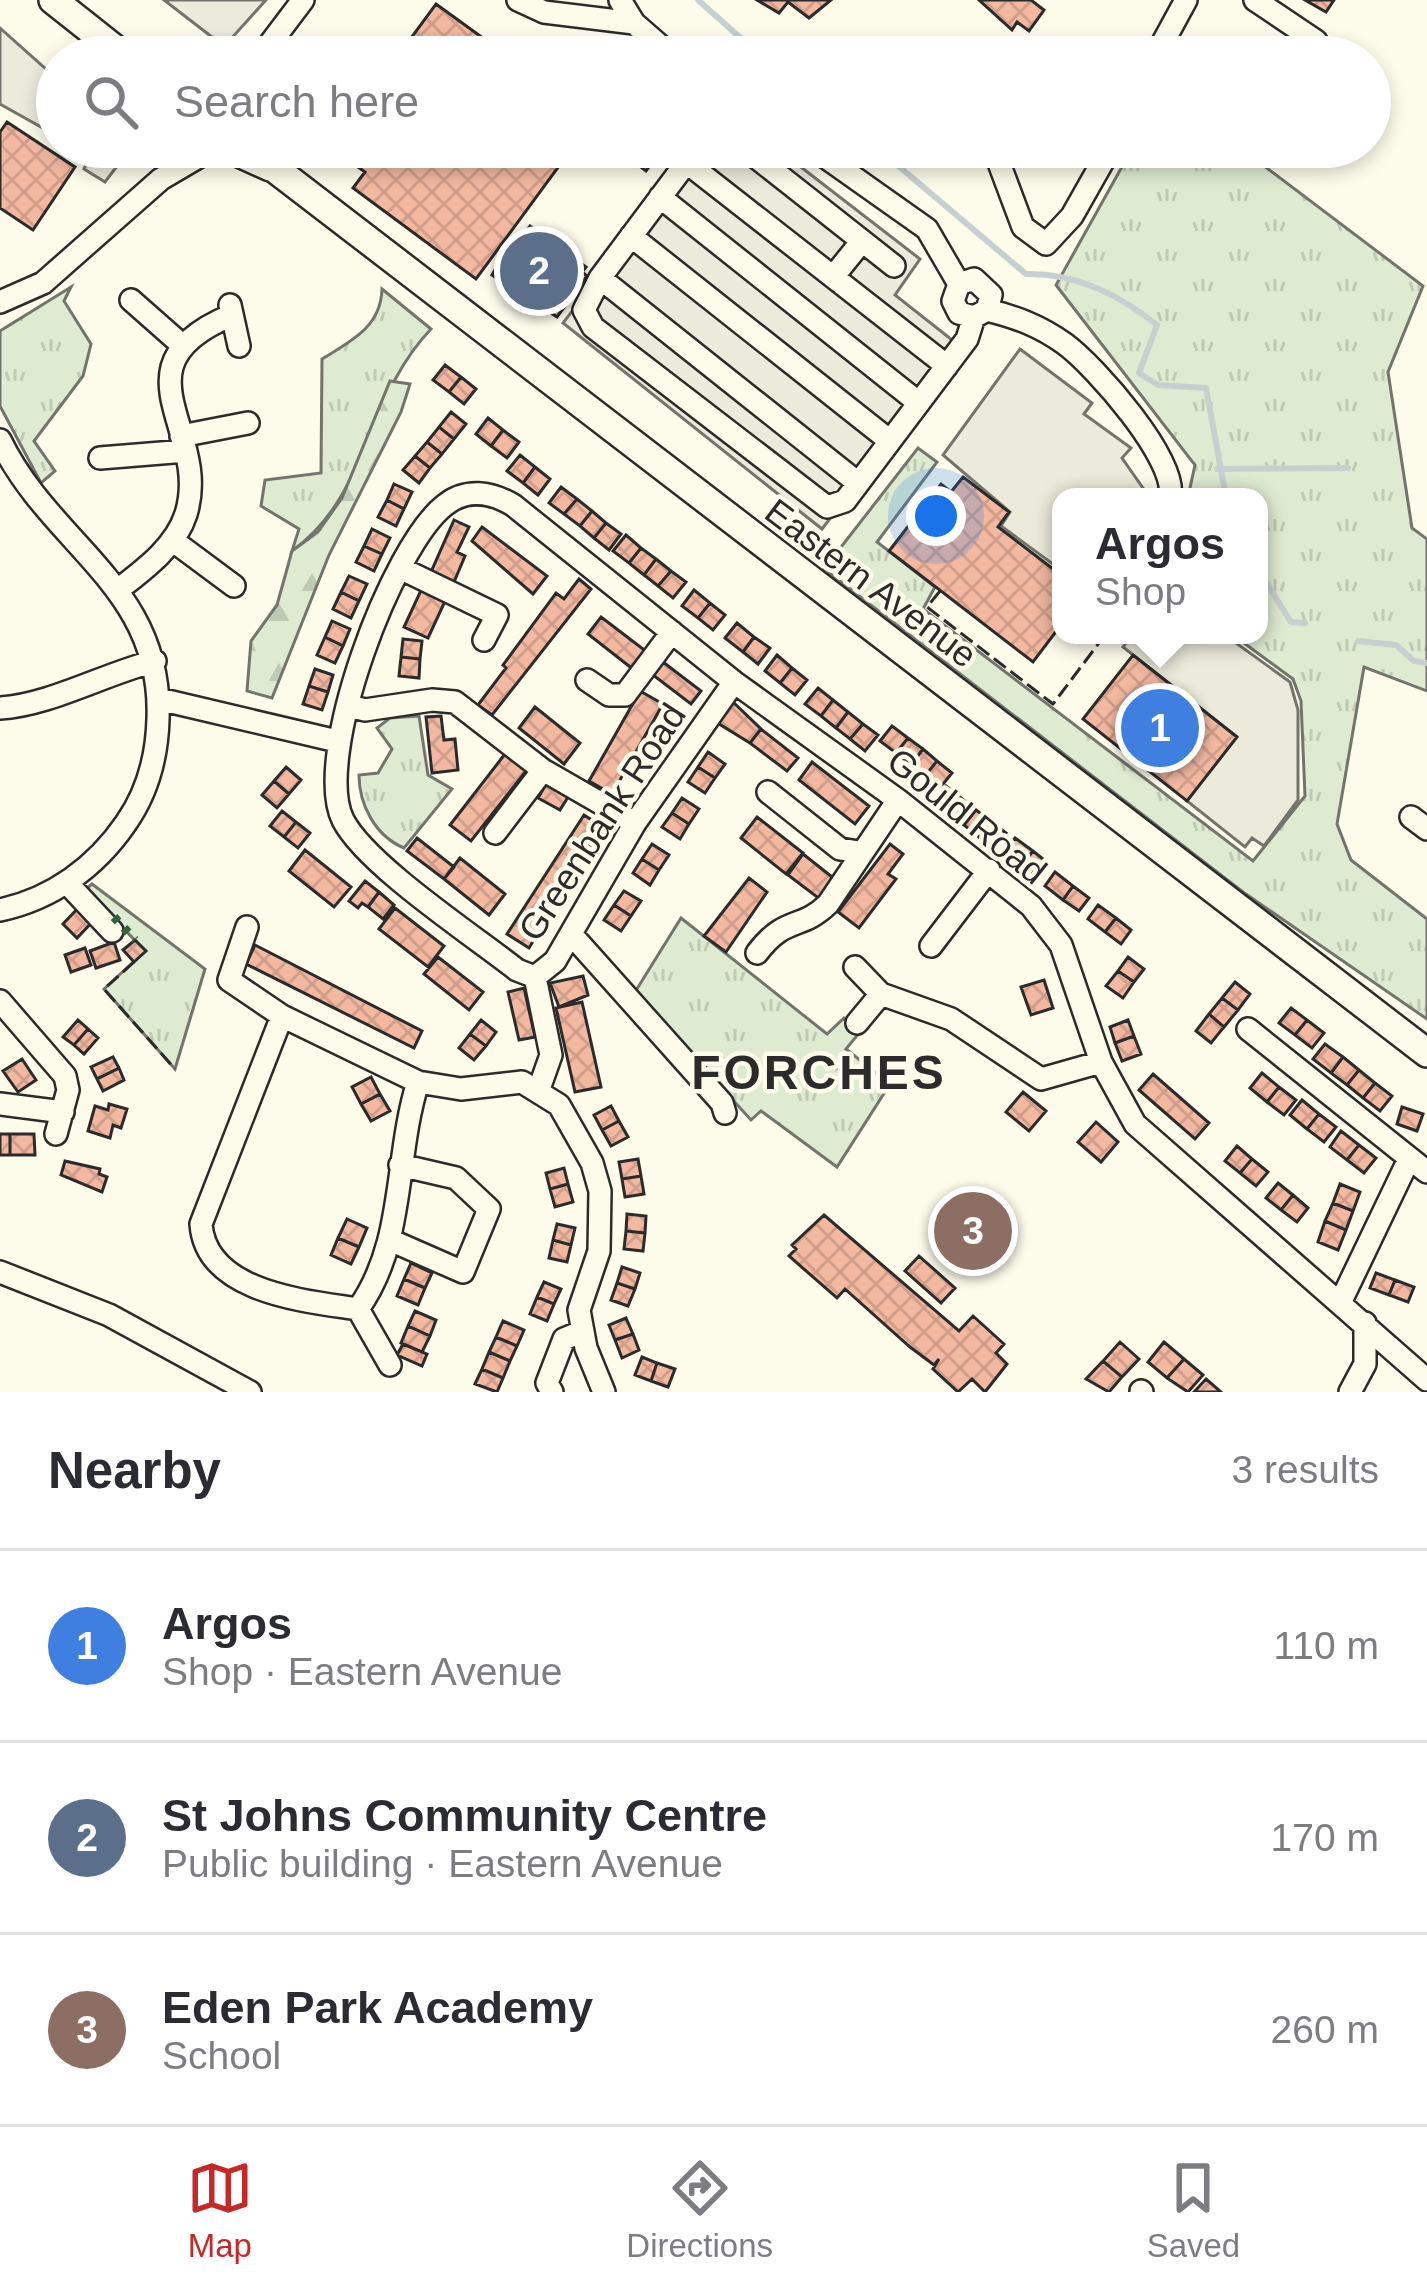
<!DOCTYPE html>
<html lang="en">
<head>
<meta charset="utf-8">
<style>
  :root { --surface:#fff; --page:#f7f7f7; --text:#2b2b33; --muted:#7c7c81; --line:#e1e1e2; --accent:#c62828 }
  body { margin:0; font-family:Helvetica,sans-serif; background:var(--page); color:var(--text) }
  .you { position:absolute; left:936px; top:516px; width:42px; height:42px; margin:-30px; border:9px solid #fff; border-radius:50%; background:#1a73e8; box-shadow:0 0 0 18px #1a73e833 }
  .badge { display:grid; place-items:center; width:78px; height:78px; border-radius:50%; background:var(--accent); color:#fff; font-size:39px; font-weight:700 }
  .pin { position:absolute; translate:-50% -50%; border:6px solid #fff; box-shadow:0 3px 12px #0006 }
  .popup { position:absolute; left:1052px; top:488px; width:216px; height:156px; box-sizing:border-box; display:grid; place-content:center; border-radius:24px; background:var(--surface); filter:drop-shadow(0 3px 9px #0005); font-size:39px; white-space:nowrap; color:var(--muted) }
  .popup b { font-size:45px; color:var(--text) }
  .popup::after { content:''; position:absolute; left:50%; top:100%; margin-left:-24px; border:24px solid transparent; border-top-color:var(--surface) }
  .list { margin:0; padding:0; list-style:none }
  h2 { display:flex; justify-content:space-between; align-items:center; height:156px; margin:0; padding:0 48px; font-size:51px }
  h2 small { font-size:39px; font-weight:400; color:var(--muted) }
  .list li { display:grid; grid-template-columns:78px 1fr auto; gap:36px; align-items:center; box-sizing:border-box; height:192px; padding:0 48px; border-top:3px solid var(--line) }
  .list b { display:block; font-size:45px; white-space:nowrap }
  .list p { margin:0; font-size:39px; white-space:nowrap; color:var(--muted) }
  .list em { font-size:39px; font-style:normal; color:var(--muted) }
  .icon { flex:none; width:66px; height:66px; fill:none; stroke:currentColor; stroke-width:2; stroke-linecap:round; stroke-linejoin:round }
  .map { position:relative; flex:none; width:1427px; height:1392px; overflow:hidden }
  .search { position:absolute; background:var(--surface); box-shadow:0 6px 18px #0003; left:36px; right:36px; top:36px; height:132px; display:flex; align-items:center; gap:30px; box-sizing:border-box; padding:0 42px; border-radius:66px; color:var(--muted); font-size:45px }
  .sheet { height:732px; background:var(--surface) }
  nav { display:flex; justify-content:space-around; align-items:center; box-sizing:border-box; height:168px; border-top:3px solid var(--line); background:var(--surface); font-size:33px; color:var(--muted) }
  nav a { display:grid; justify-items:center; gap:6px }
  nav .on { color:var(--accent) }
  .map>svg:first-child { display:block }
  .grass { fill:url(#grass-tufts); stroke:#74746e; stroke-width:3 }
  .forest { fill:url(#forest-firs); stroke:#74746e; stroke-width:3 }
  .parking { fill:#eceadb; stroke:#74746e; stroke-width:3 }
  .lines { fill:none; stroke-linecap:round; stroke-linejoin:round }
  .stream { stroke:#c7d0d0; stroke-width:6 }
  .building { fill:url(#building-cross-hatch); stroke:#2b2b2b; stroke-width:3 }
  .minor-casing { stroke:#2b2b2b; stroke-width:26 }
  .major-casing { stroke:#2b2b2b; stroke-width:32 }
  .minor { stroke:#fdfbea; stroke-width:21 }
  .major { stroke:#fdfbea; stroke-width:27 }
  .hedge { stroke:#34623c; stroke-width:9; stroke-dasharray:6 9; stroke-linecap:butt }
  .fence { stroke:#2b2b2b; stroke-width:3; stroke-dasharray:15 6; stroke-linecap:butt }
  .labels { text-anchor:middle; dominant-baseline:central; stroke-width:9; stroke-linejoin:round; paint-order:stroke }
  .street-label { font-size:36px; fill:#2b2b2b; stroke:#fdfbea }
  .district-label { font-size:48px; font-weight:bold; letter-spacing:3px; fill:#2b2b2b; stroke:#fdfbea }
</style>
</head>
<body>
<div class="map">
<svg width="1427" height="1392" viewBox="0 0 1427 1392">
  <defs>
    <pattern id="grass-tufts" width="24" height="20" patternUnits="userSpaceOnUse" patternTransform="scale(3)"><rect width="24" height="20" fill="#deebd1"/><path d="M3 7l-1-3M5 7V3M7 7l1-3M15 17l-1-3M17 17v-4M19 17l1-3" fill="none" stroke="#bfcab4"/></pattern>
    <pattern id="forest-firs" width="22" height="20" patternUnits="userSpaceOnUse" patternTransform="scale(3)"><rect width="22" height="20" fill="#deebd1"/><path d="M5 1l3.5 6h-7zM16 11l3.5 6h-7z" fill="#bfcab4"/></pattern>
    <pattern id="building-cross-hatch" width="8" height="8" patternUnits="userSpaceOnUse" patternTransform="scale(3)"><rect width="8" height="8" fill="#f2b8a0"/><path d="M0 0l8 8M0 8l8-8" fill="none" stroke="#d09e8a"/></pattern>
  </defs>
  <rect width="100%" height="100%" fill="#fdfbea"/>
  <path class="grass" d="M1133,147h106l184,139 -35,86 24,156 15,11v152l-63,-24 -27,157 14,36 76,59v100l-184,-127 -419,-323 94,-121 19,14 -60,80 58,45 -12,22 330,252 52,-65 -4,-95 -8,-22 -60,-44h26v-138h-71l7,-32 -139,-180z
    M71,287l-7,14 27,43 -8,32 -49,65 21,30 -14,12 -41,-77v-75z
    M382,289l49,40c-67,70 -61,166 -139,222l7,-22 -38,-23 4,-26 56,-7 1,-114c29,-18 59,-32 60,-70z
    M419,716l9,59 24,14 -48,59c-29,-12 -45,-44 -45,-73l19,-2 14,-24 -15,-21 13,-10z
    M92,884l113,85 -30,100 -71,-80 41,-38 -59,-62z
    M681,918l146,116 17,-16 16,14 -14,17 44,35 -53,83 -76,-56 -10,9 -116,-128z"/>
  <path class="forest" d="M390,381l20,3 -9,28 -72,143 -57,143 -25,-7 4,-50 26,-36 15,-54 26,-19 24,-34z"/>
  <path class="parking" d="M164,0h102l-36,40 -18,-3z
    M0,28l57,51v57l-57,-32z
    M73,147h45l3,14 -16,21 -21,-13 5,-11z
    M698,147h77l145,112 -25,36 66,52 -139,182 -259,-206z
    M1020,349l72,54 -8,11 47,34 -9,10 21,30 -2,9h-80v73l-60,-44 9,-14 -67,-57z
    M1132,635h93l65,47 8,28v90l-34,46 -12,-8 -7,9 -58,-46 49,-65 -113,-89z"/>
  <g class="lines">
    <path class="stream" d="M698,0l64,57
      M876,147l150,127c50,-1 92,20 131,51l-18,48 19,12 48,3 20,109
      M1217,469l131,-1
      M1259,571l32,51 14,1
      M1358,641l38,4 18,16 13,2"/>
  </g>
  <path class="building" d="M757,0h74l-22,18 -21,-16 -9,11z
    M979,0h52l13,10 -15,21 -12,-9 -5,8z
    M1305,0h29l-8,12z
    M436,4l73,53h-112z
    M7,122l68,45 -42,63 -33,-22v-76z
    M330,147h243l-97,132 -123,-91 12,-16z
    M614,147h50l-18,24z
    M530,226l56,41 -4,5 5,4 -30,41 -65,-42 16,-28 4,3z
    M445,365l16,12 -12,15 -16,-12z
    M461,377l15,12 -12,15 -15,-12z
    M451,412l15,12 -12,15 -15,-12z
    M488,418l15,12 -12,16 -15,-12z
    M439,427l15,12 -12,15 -15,-12z
    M503,430l16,12 -12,16 -16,-12z
    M427,442l15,12 -12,14 -15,-12z
    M520,455l15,12 -12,16 -16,-12z
    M415,456l15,12 -11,15 -16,-13z
    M535,467l15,12 -12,16 -15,-12z
    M963,477l46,35 -11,15 63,48v50l-28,37 -144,-111 52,-67 10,8z
    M394,484l18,8 -8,17 -17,-9z
    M561,487l16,12 -13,15 -15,-11z
    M577,499l15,12 -12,15 -16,-12z
    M387,500l17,9 -8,17 -18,-9z
    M592,511l14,12 -12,15 -14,-12z
    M454,520l15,7 -12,25 8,4 -11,26 -23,-10z
    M606,523l15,11 -12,16 -15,-12z
    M482,527l65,49 -14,18 -61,-53z
    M372,529l18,9 -8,16 -18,-8z
    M626,535l15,13 -12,15 -16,-12z
    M364,546l18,8 -8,17 -18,-9z
    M641,548l15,11 -12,16 -15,-12z
    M656,559l15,12 -13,15 -14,-11z
    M671,571l15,11 -13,16 -15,-12z
    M349,576l18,8 -8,17 -18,-9z
    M579,579l12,10 -99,126 -14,-10 28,-37 -3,-3 53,-72 8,6z
    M423,586l24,11 -19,41 -24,-11z
    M694,590l16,13 -12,15 -16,-12z
    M341,592l18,9 -8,17 -18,-9z
    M710,603l15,12 -12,15 -15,-12z
    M601,617l46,35 -13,18 -46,-36z
    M332,621l18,8 -7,17 -18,-9z
    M737,623l17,14 -11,15 -18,-14z
    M325,637l18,9 -8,17 -18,-8z
    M754,637l16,11 -12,16 -15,-12z
    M403,639l19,2 -2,18 -19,-2z
    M777,655l15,13 -12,15 -15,-12z
    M1133,655l104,82 -50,64 -104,-82z
    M401,657l19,2 -1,19 -20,-2z
    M663,662l38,29 -10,13 -38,-29z
    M792,668l15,12 -12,15 -15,-12z
    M315,669l18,6 -5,17 -19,-6z
    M309,686l19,6 -6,18 -19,-6z
    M818,688l15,12 -12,16 -16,-12z
    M640,691l23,13 -51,90 -23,-13z
    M833,700l15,12 -12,16 -15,-12z
    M732,701l29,28 -11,14 -34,-21z
    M535,707l45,36 -16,21 -45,-36z
    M848,712l15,12 -13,15 -14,-11z
    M441,716l3,24 11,-1 3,31 -26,3 -6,-56z
    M863,724l15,11 -13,16 -15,-12z
    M892,726l16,12 -12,15 -16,-12z
    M761,729l37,29 -11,13 -37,-28z
    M908,738l15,11 -12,16 -15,-12z
    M923,749l14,12 -12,15 -14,-11z
    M708,752l17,12 -10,14 -17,-11z
    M505,754l21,17 -55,70 -21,-16z
    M937,761l15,12 -12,15 -15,-12z
    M812,762l57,44 -14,18 -56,-44z
    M286,767l15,13 -12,14 -15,-13z
    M698,767l17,11 -10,15 -17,-11z
    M274,781l15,13 -12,14 -15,-13z
    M546,784l22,13 -8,13 -22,-12z
    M946,786l15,12 -12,16 -16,-12z
    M682,798l17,11 -10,15 -17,-11z
    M961,798l15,12 -12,15 -15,-11z
    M976,810l15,11 -12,16 -15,-12z
    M282,811l14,11 -12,15 -14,-11z
    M672,813l17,11 -9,15 -18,-12z
    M584,815l14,9 -12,19 5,2 -62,103 -22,-14z
    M757,817l46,36 -17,21 -45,-36z
    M991,821l15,12 -13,15 -14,-11z
    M296,822l14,11 -12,15 -14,-11z
    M417,838l37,29 -10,12 -37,-28z
    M1015,838l18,13 -11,14 -18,-14z
    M652,844l17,11 -10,15 -17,-11z
    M890,844l13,10 -15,20 8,5 -37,49 -21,-16z
    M305,850l46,37 -17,20 -45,-36z
    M1033,851l15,12 -10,13 -16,-11z
    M803,854l33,26 -15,20 -33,-25z
    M460,858l45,36 -16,21 -45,-36z
    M642,859l17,11 -9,15 -17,-12z
    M1055,872l18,14 -10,14 -18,-14z
    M749,878l18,14 -41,60 -22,-16z
    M365,881l14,11 -11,15 -6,-4 -4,5 -9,-7z
    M1073,886l16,12 -10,13 -16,-11z
    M624,891l17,10 -10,15 -17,-11z
    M379,892l15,13 -11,14 -15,-12z
    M614,905l17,11 -10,15 -17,-11z
    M1098,905l18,13 -11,14 -17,-13z
    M80,906l15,13 -18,19 -14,-14z
    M395,908l49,38 -16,21 -49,-38z
    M1116,918l15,12 -10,14 -16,-12z
    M135,940l11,11 -12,11 -11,-12z
    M114,942l6,18 -24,8 -6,-17z
    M255,945l167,86 -8,17 -168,-84z
    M85,948l6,17 -20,7 -6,-17z
    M438,957l45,35 -14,18 -45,-36z
    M1128,957l16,12 -10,13 -16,-11z
    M1118,971l16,11 -11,16 -17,-12z
    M583,976l5,19 -29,12 -9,-24z
    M1044,980l9,28 -22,7 -10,-28z
    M1235,982l15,12 -12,16 -16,-12z
    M524,988l11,49 -16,3 -11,-48z
    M1222,998l16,12 -14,17 -15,-13z
    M582,1002l19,85 -26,5 -19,-84z
    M1291,1008l16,12 -12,15 -16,-12z
    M1209,1014l15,13 -13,16 -15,-12z
    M78,1020l10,9 -14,16 -11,-8z
    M481,1020l15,12 -10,14 -16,-12z
    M1128,1020l6,16 -19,7 -5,-16z
    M1307,1020l17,13 -12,15 -17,-13z
    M88,1029l10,9 -14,16 -10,-9z
    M470,1034l16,12 -12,14 -15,-12z
    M1134,1036l7,18 -19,7 -7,-18z
    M1325,1044l18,13 -12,16 -18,-14z
    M113,1057l6,11 -22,11 -6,-12z
    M1343,1057l16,13 -12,15 -16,-12z
    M22,1059l14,21 -18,12 -15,-21z
    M119,1068l5,12 -21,11 -6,-12z
    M1359,1070l16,13 -12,15 -16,-13z
    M1262,1073l17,14 -12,15 -17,-14z
    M1153,1074l56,49 -14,16 -56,-49z
    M371,1077l9,17 -19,10 -9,-17z
    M1375,1083l17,13 -12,15 -17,-13z
    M1279,1087l17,13 -12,15 -17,-13z
    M1023,1092l23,19 -17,20 -23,-19z
    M380,1094l10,17 -19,10 -10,-17z
    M1302,1100l17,14 -12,15 -17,-14z
    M109,1104l18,5 -6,19 -8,-3 -3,13 -22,-7 7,-25 13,4z
    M611,1106l8,15 -17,9 -8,-15z
    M1402,1107l21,7 -6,17 -20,-7z
    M1319,1114l17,13 -12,15 -17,-13z
    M619,1121l9,16 -17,9 -9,-16z
    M1096,1122l22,20 -17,20 -23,-20z
    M1341,1131l18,14 -12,15 -17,-13z
    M0,1134h10v21h-10z
    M10,1134h24l1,21h-25z
    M1359,1145l17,13 -12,15 -17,-13z
    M1237,1146l15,13 -12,14 -15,-12z
    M638,1159l3,17 -19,3 -3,-17z
    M1252,1159l16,13 -12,14 -16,-13z
    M65,1161l35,8 -1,5 8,3 -5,15 -41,-17z
    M564,1168l4,16 -18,5 -4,-16z
    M641,1176l3,18 -19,3 -3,-18z
    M1278,1183l15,12 -12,15 -15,-12z
    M568,1184l5,18 -18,5 -5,-18z
    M1340,1184l20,8 -7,19 -20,-8z
    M1293,1195l15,13 -11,14 -16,-12z
    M1333,1203l20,8 -7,19 -21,-9z
    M627,1214l19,2 -1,17 -19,-2z
    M824,1215l135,116 14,-15 31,28 -8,9 11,11 -22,28 -13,-13 -14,13 -25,-23 6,-10 -5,6 -24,-18 -65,-58 -8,9 -48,-42 7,-7 -4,-4z
    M347,1219l20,9 -8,19 -21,-9z
    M1325,1221l21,9 -8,20 -20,-8z
    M557,1224l18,4 -4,17 -18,-5z
    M626,1231l19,2 -2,18 -19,-2z
    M338,1238l21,9 -8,17 -20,-9z
    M553,1240l18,5 -4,17 -18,-4z
    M919,1256l36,32 -14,15 -36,-32z
    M411,1263l21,10 -7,15 -21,-9z
    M622,1267l18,6 -5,16 -18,-6z
    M1376,1273l19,7 -6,15 -19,-7z
    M404,1279l21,9 -7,17 -21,-9z
    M1395,1280l19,7 -6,15 -19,-7z
    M544,1282l17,7 -7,15 -17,-7z
    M617,1283l18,6 -7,17 -17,-6z
    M537,1297l17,7 -7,17 -17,-7z
    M415,1311l21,9 -6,16 -22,-10z
    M626,1318l7,16 -18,6 -6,-15z
    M503,1321l21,9 -7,16 -21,-9z
    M408,1326l22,10 -8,16 -21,-9z
    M633,1334l6,16 -17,8 -7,-18z
    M496,1337l21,9 -7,15 -21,-9z
    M1120,1342l19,17 -17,18 -19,-16z
    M1164,1342l20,17 -17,19 -19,-16z
    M403,1344l24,10 -5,12 -25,-11z
    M489,1352l21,9 -7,17 -21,-9z
    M642,1357l15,6 -6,18 -16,-6z
    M1184,1359l19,16 -15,17 -21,-14z
    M1103,1361l19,16 -13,15 -23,-13z
    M657,1363l18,6 -7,18 -17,-6z
    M482,1369l21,9 -6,14 -22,-8z
    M1206,1379l15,13h-27z"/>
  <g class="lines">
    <defs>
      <path id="minor" d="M518,0l26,12 90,11
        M620,0l14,23 39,34
        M1255,0l61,41 7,16
        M260,57l43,-57
        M1155,57l31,-57
        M698,147l-98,131 -16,32 9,17 234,180 18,-6 122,-162 7,-22
        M743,147l151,119
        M811,147l116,82 32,55
        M993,147l30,80 23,17 26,-28 39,-69
        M686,162l261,204
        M660,197l259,206
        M631,236l259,205
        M833,277l29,-36
        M600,278l258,205
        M959,284l-6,17 6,12 15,4 13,-7c29,7 53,16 78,34 30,22 113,116 105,153
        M959,284l15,-5 17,16 -4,15
        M131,300l51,45
        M0,302l43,-19 118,-104 46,-27
        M230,305l9,41
        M181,436l67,-13
        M0,440c51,106 163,146 158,279 -1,38 -11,74 -32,104 -30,44 -74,76 -126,87
        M100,458l86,-7
        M172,540l62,46
        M402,569l95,46 -13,25
        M119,589c26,-20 57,-43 67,-75 26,-84 -77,-148 46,-199
        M587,680l22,15h16l47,-63
        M159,699l178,42
        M350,706l15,4 67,-10 23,2 88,68 92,53
        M0,708c50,-3 104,-34 155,-47
        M768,792l72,57 19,3
        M1411,817l16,12
        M495,833l48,-63
        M67,883l45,48
        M247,927l-18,53 53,36 136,66 43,7 61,-7 37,23 33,58 8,28 -1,60 -20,59 7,38 18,44
        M571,934l151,169 3,10
        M931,946l58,-76
        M757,953c29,-38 43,-22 71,-49l70,-104
        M855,967l26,27 70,25 90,60 60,-17
        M535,977l-18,-7c-43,-34 -151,-105 -174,-150 -31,-62 49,-274 102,-315 21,-17 46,-13 68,0l221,177 164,118 133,106 30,39 40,117 34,62 292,256
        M535,977l20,-16 80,-138 99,-141
        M535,977l16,78 -12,34
        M0,1001l65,75 3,14 -12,44
        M282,1016l-81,208c5,69 105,77 157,85 48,-67 36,-151 60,-227
        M857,1023l24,-29
        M1248,1029l179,143
        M0,1104l63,8
        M390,1240l73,32 26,-63 -33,-31 -56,-13
        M0,1272l109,43 141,77
        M1341,1301l68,-142
        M358,1309l32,56
        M1141,1391l1,1
        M552,1392l-5,-9 17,-44 17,-7
        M1350,1392l15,-28v-41"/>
      <path id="major" d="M53,0l72,57
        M195,147l12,5 22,-5
        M257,147l17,21 1153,885
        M228,148l42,19"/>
    </defs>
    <use href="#minor" class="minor-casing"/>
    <use href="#major" class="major-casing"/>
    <use href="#minor" class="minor"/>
    <use href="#major" class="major"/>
    <path class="hedge" d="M114,917l21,23"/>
    <path class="fence" d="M940,591l-13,16 126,97 52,-69
      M134,962l-30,27 71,80"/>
  </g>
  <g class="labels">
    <g class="street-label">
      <text transform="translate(871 583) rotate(37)">Eastern Avenue</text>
      <text transform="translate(967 816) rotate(39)">Gould Road</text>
      <text transform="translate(602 822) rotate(-57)">Greenbank Road</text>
    </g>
    <g class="district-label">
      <text x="819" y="1072">FORCHES</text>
    </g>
  </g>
</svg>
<div class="you"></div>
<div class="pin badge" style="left:1160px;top:728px;background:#3f7fe0">1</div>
<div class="popup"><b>Argos</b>Shop</div>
<div class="pin badge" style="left:539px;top:271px;background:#5c6f8a">2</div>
<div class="pin badge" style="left:973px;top:1231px;background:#8d6e63">3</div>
<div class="search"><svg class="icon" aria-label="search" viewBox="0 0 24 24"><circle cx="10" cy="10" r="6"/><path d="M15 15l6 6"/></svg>Search here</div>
</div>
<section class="sheet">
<h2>Nearby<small>3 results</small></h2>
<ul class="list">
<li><span class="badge" style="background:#3f7fe0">1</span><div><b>Argos</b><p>Shop · Eastern Avenue</p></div><em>110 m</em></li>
<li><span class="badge" style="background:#5c6f8a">2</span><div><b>St Johns Community Centre</b><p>Public building · Eastern Avenue</p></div><em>170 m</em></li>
<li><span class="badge" style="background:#8d6e63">3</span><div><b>Eden Park Academy</b><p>School</p></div><em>260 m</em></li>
</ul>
</section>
<nav>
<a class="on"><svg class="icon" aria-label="map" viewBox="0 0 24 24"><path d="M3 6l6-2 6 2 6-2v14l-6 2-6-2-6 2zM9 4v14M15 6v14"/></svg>Map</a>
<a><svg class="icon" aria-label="directions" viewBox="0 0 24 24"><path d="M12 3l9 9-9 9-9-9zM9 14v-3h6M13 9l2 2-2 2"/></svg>Directions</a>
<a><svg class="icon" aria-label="saved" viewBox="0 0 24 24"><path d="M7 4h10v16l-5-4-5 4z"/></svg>Saved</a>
</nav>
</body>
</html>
